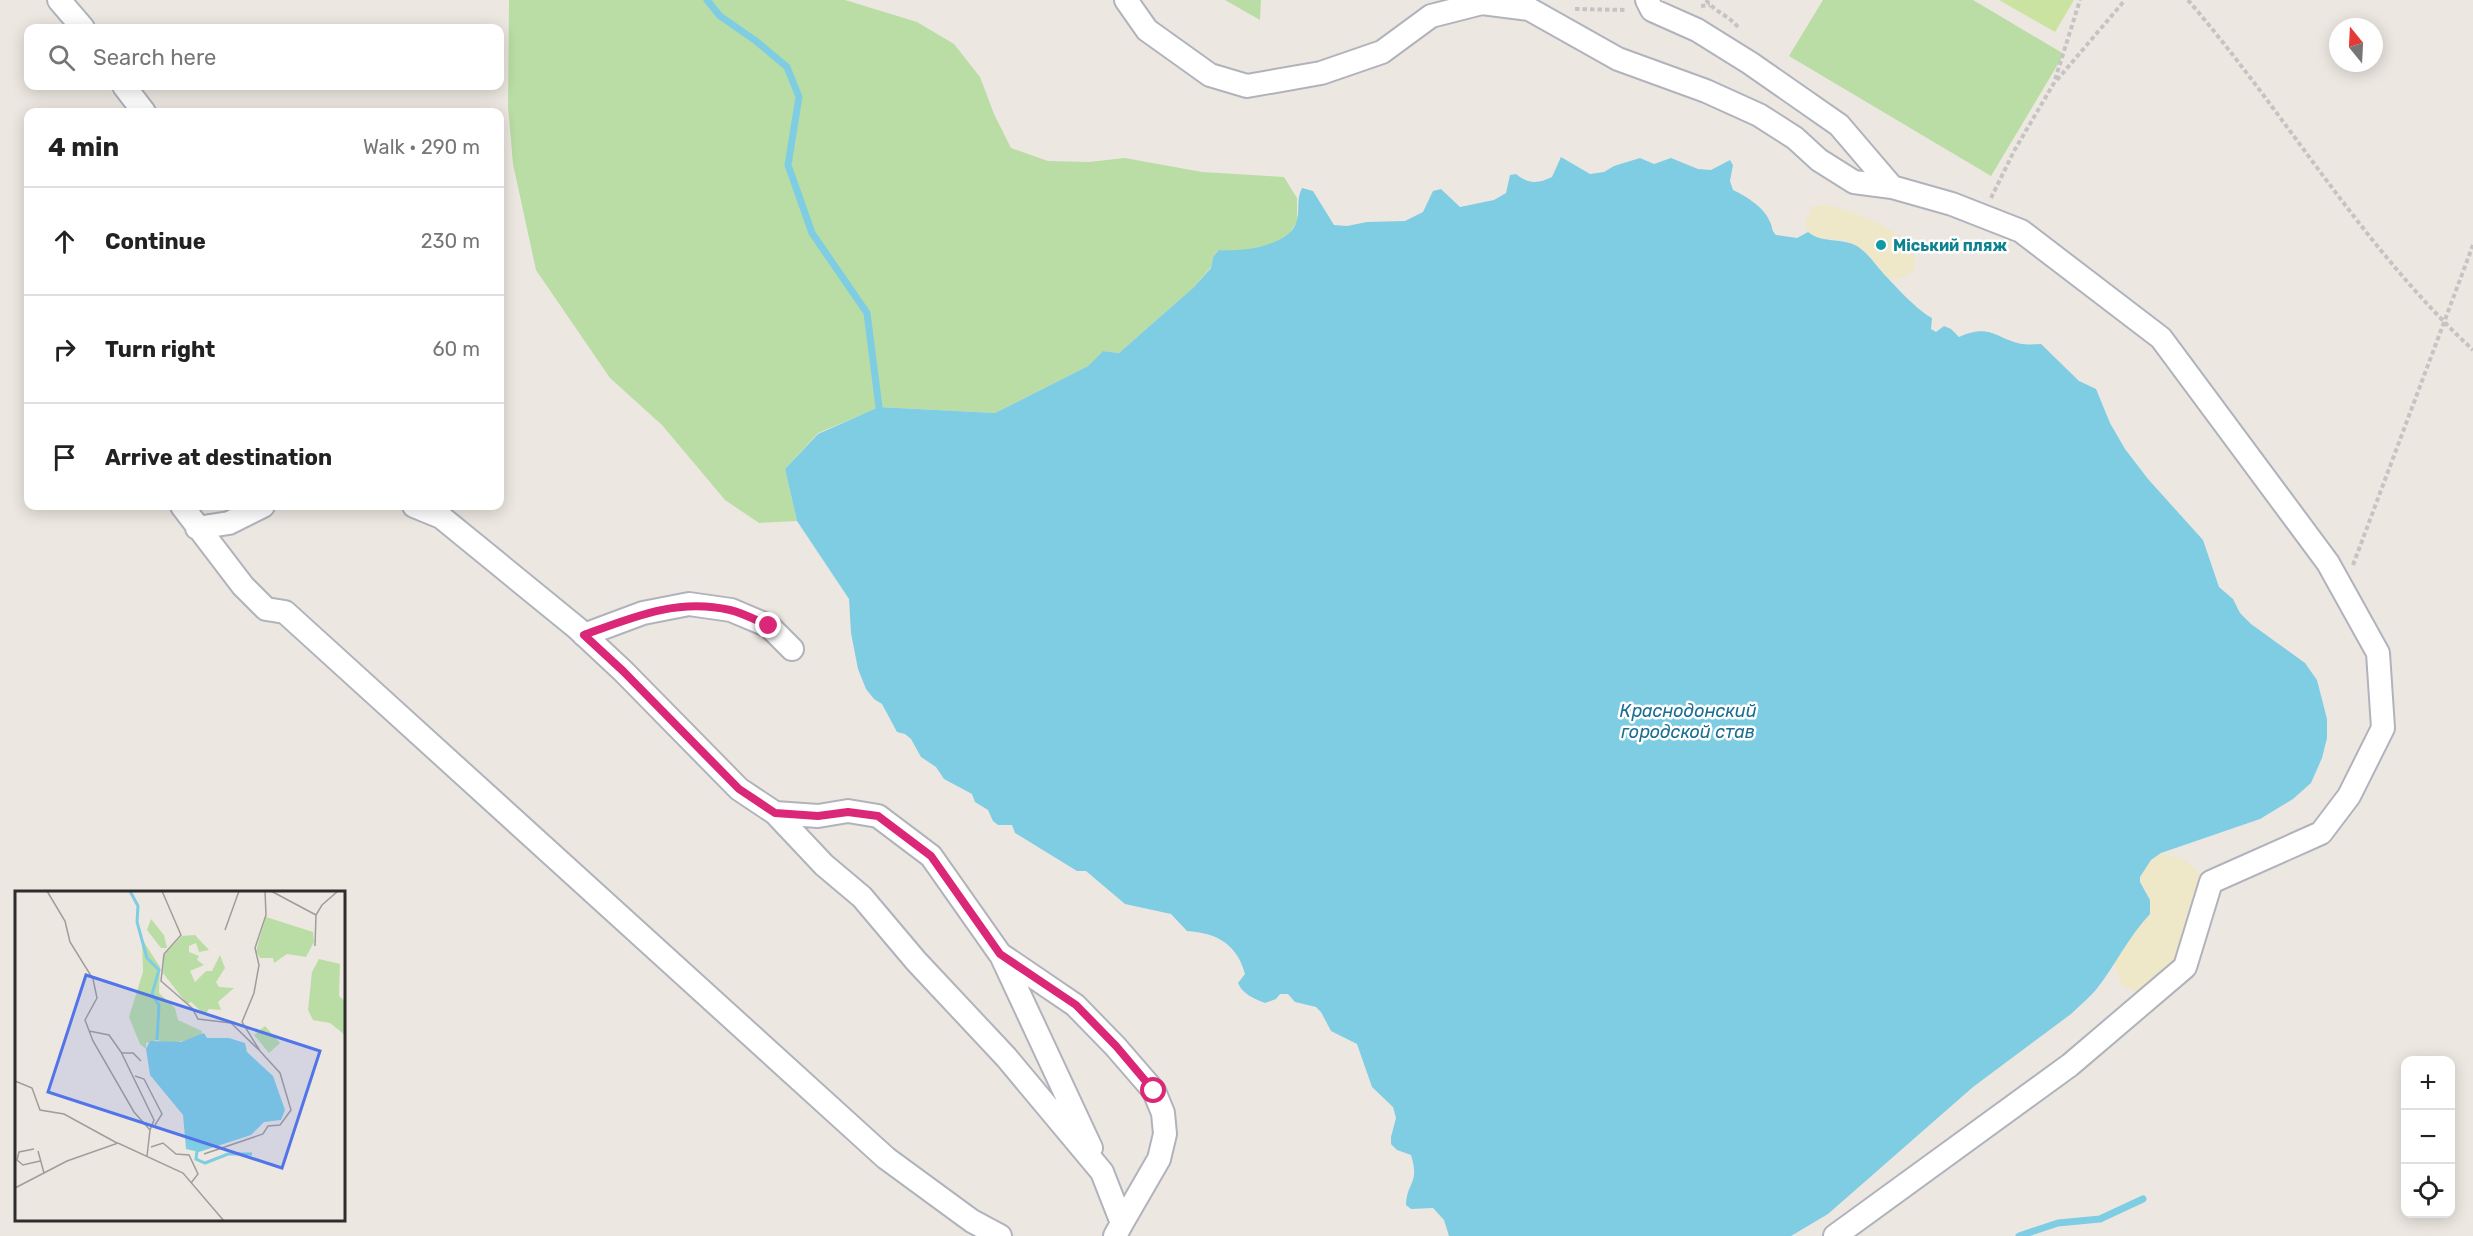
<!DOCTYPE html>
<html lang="en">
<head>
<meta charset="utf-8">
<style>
  :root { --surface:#fff; --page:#f2f2f2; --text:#222; --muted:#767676; --line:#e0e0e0 }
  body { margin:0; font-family:Rubik,sans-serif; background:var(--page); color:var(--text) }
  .controls { position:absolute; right:18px; bottom:18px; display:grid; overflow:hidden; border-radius:12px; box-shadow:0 3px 15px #0003 }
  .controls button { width:54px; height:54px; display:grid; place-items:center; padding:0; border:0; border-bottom:2px solid var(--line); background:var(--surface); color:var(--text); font:30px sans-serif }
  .compass { position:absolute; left:2329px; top:18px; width:54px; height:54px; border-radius:50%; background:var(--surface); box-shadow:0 3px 15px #0003; rotate:342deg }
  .stop { position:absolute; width:18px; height:18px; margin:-14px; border:4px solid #db2777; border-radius:50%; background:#fff }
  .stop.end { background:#db2777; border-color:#fff; box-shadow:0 2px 6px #0008 }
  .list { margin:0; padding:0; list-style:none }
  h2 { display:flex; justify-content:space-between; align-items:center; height:78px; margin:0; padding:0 24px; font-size:26px }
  h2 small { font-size:20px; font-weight:400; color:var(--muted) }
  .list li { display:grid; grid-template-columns:39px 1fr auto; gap:18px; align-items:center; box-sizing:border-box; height:108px; padding:0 24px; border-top:2px solid var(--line) }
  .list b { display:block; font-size:22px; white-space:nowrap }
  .list em { font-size:20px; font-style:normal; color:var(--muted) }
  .icon { flex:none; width:33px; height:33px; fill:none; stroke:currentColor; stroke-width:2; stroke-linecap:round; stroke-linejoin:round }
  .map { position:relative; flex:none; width:2473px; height:1236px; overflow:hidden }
  .search { position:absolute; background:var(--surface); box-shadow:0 3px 15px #0003; left:24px; top:24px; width:480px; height:66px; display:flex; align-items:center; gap:15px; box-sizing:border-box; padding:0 21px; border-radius:12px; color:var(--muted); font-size:22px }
  .panel { position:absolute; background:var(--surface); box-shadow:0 3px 15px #0003; left:24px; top:108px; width:480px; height:402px; border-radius:12px }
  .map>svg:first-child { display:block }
  .green { fill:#b9dda4 }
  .sand { fill:#eee7c8 }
  .pitch { fill:#cae3a1 }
  .water { fill:#7fcde3 }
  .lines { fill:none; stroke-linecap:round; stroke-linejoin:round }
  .stream { stroke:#7fcde3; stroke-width:7 }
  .minor-casing { stroke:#b1b3bc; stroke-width:26 }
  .path { stroke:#c4c4c4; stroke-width:4; stroke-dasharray:4.5 3; stroke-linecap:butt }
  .minor { stroke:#fff; stroke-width:22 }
  .route { stroke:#db2777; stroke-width:8 }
  .culture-dot { fill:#0f9aa8; stroke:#fff; stroke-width:2 }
  .labels { text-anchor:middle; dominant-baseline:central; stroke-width:5; stroke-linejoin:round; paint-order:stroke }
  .culture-label { font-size:16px; font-weight:bold; fill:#0d838f; stroke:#fff; text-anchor:start }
  .water-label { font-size:18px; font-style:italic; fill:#1b6e92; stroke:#fff }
  .inset-river { fill:none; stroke:#7fcde3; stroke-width:3 }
  .inset-road { fill:none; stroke:#a09d99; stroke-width:1.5 }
  .view { fill:#5274e9; fill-opacity:0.15; stroke:#5274e9; stroke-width:3 }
  .inset-edge { fill:none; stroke:#2d2d2d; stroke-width:3 }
</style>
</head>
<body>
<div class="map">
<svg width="2473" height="1236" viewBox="0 0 2473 1236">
  <rect width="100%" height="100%" fill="#ede7e1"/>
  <path class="green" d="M509,0h336l72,22 37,22 26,33 14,37 17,34 37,13 41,1 36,-4 77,14 82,5 13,21v24l-8,12 -17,10 -37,8 -16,-2 -6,7 -2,10 -17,20 -75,66 -16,-2 -15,15 -93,47 -115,-6 -62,26 -33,36 12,52 -38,2 -34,-23 -63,-75 -52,-47 -74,-108 -23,-106 -5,-58z
    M1225,0h36l-1,20z
    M1823,0h150l91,54 -73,122 -202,-120z"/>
  <path class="sand" d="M1829,205c23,6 95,30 85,62 -3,10 -14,11 -23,13 -15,-13 -23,-30 -42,-38 -14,-6 -28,1 -41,-10l-3,-9 8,-17z
    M2161,853l23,7 18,15 -1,20 -19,63 -41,35 -19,-7 -8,-23 21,-33 15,-16 -5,-27 -5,-5c0,-12 12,-22 21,-29z"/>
  <path class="pitch" d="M1999,0h75l-19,32z"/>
  <path class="water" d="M1561,157l29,17 14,-2 10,-6 26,-8 14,6 17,-6 27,11 13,1 19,-10 3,5 -3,16 3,9c13,6 32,18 37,32 3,6 1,8 6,13l21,3 11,-6c15,12 32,5 49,14 12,8 17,17 26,27 11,12 35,38 49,45l-1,11 5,3 8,-6 7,3 8,8c32,-14 35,1 63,7 6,1 13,0 19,0l38,37 17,8 14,34 15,26 23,30 55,61 16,47 14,12 7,14 11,11 54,39 12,17 10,39v19l-5,20 -11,25 -18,16 -33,20 -99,34 -10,7 -11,17v5l10,18v14c-22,23 -35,52 -55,77 -7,8 -16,15 -24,23l-98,73 -145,127 -37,22h-342l-5,-16 -11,-12 -22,1 -5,-4c1,-24 14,-21 5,-50l-14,-5 -6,-6v-7l5,-19 -3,-11 -21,-20 -15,-43 -26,-13 -10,-19 -5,-5 -21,-5 -7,-8h-8l-4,5 -11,4c-10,-4 -23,-9 -27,-20l7,-9c-8,-30 -28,-41 -58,-43l-16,-17 -46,-10 -39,-33h-9l-62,-38 -3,-8h-14l-5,-4 -5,-11 -13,-8 -3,-8 -28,-15 -8,-12 -15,-10 -10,-18 -6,-5 -8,-2 -15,-28 -8,-5 -8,-10 -8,-20 -7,-36 -2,-34 -52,-78 -12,-52 33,-35 61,-27 116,6 93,-47 15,-15 16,2 75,-66 17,-19 2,-11 6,-7c21,2 73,-4 78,-30 3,-12 -1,-20 5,-32l11,3 21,34 13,1 20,-4 38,-1 18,-9 10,-21 8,-2 19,18 34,-7 12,-7 4,-18 6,-1c12,10 22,10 36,3z"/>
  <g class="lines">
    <path class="stream" d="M707,0l13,16 36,25 31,26 12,30 -11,68 24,68 55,80 12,94
      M2019,1236l39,-13 42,-4 43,-20"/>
    <defs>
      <path id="minor" d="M59,0l24,28
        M1126,0l21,30 63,45 37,11 74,-13 61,-21 49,-36 51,-13 47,6 89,50 88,32 53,24 36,23 24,22 35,22 38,5
        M1647,0l5,10 45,20 53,33 89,62 53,62 60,17 69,27 140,107 167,225 50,90 5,75 -34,68 -28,37 -110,49 -26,85 -115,98 -235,171
        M124,86l20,26
        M182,506l61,80 23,23 19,3 601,546 86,63 28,15
        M414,506l27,11 136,111 46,43 116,118 36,24 49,52 38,32 54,64 90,96 96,115 20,51 -7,13
        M197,528l32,-5 34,-17
        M584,635l59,-22 46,-9 42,6 38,16 23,23
        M775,813l43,3 30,-5 30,5 53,40 69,98 75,51 40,41 39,45 9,22 2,21 -6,25 -37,64
        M1001,955l90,193"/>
    </defs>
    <use href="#minor" class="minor-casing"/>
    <path class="path" d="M1706,0c10,13 26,17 33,29
      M2188,0c98,114 174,247 285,350
      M1701,6l9,-1
      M1575,9l52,1
      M2057,80l68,-80
      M1991,198l23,-47 40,-68 26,-83
      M2353,565l120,-320"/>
    <use href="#minor" class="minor"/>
  </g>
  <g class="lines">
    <path class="route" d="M769,626c-13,-6 -26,-13 -39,-16 -53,-12 -97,7 -146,25l39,36 116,118 36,24 43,3 30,-4 30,4 53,40 69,98 76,51 40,41 38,45"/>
  </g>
  <circle class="culture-dot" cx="1881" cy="245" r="6"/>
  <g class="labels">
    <g class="culture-label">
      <text x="1893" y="245">Міський пляж</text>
    </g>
    <g class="water-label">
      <text x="1688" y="711">Краснодонский<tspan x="1688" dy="21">городской став</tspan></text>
    </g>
  </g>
  <g transform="translate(15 891)">
    <rect width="330" height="330" fill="#ede7e1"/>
    <path d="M251,26l47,15 1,10 -8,15 -19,-3 -13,9 -1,-5h-13l-4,-7zM136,28l13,16 3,13h-6l-14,-18zM180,44l14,15 -10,2 -3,-9 -7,3v6l10,4 -2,4 7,5 -14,6 5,11 11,-11h6l8,-16 5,13 -9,14 3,5 15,1 -16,14 3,8 -12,-1 -4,6 -14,-13 -4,2 -24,-31 1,-18 18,-19zM127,48l18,28 -1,26 16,15 3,12 24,11 -1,6 -33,7 -11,-4 -11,3v6l-6,-5 -11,-27 14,-45zM304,68l21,5 -1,32 6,5v34l-15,-12 -17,-3 -5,-10 4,-38zM250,135l15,17 -11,10 -15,-18z" fill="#b9dda4"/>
    <path d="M189,142l3,5h22l16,5 2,9 26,24 12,34 -4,10 -17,2 -13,13 -52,17 -13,-3 -3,-34 -33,-40 -4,-26 4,-8 31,1z" fill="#7fcde3"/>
    <path class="inset-river" d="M115,0l8,15 -1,16 10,36 12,12 -7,24 7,11 -2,35M182,260l-1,8 9,4 23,-9h24"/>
    <path class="inset-road" d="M32,0l18,30 5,21 23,37 4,19 -12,22 8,21 41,71 16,18 -3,26M147,0l19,44 -17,19 -3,27 31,27 6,11 33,4 28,27M256,0l45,24M210,39l14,-39M300,55l1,-31 6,-10 16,-14M74,140l20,4 12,17 33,68 -4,10M107,162h11l8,8M120,185l9,3 18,35 -7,11M0,190l17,7 8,22 24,4 53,29M136,256l12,-4 13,11 13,1 9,19 -7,9M19,258l-15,3 -2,8 6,5 17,-4M23,260l6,22M189,263l59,-20 5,-8 12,-1 11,-15 -11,-37 -20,-22 -18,-29 12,-29 5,-28 -4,-17 11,-33 -1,-24M0,297l52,-27 51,-18 65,30 41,48"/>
    <path class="view" d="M71,84l234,76 -38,117 -234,-76z"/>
    <rect width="330" height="330" class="inset-edge"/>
  </g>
</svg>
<div class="controls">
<button>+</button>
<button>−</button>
<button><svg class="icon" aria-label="locate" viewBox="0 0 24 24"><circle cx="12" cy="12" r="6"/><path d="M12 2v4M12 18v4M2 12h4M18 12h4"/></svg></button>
</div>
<svg class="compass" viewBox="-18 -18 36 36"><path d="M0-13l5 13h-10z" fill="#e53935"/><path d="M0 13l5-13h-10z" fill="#767676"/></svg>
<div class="stop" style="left:1154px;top:1091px"></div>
<div class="stop end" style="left:769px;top:626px"></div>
<div class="search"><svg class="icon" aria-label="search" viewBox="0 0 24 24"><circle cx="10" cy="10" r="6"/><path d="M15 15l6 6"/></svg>Search here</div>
<section class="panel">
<h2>4 min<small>Walk · 290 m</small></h2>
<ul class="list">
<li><svg class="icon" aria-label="ahead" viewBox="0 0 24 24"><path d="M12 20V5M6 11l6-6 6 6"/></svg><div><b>Continue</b></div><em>230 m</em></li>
<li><svg class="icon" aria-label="right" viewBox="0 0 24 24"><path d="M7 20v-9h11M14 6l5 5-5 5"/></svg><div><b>Turn right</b></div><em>60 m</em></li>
<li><svg class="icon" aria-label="arrive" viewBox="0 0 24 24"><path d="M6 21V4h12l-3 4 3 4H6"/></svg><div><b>Arrive at destination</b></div></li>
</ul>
</section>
</div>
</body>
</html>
